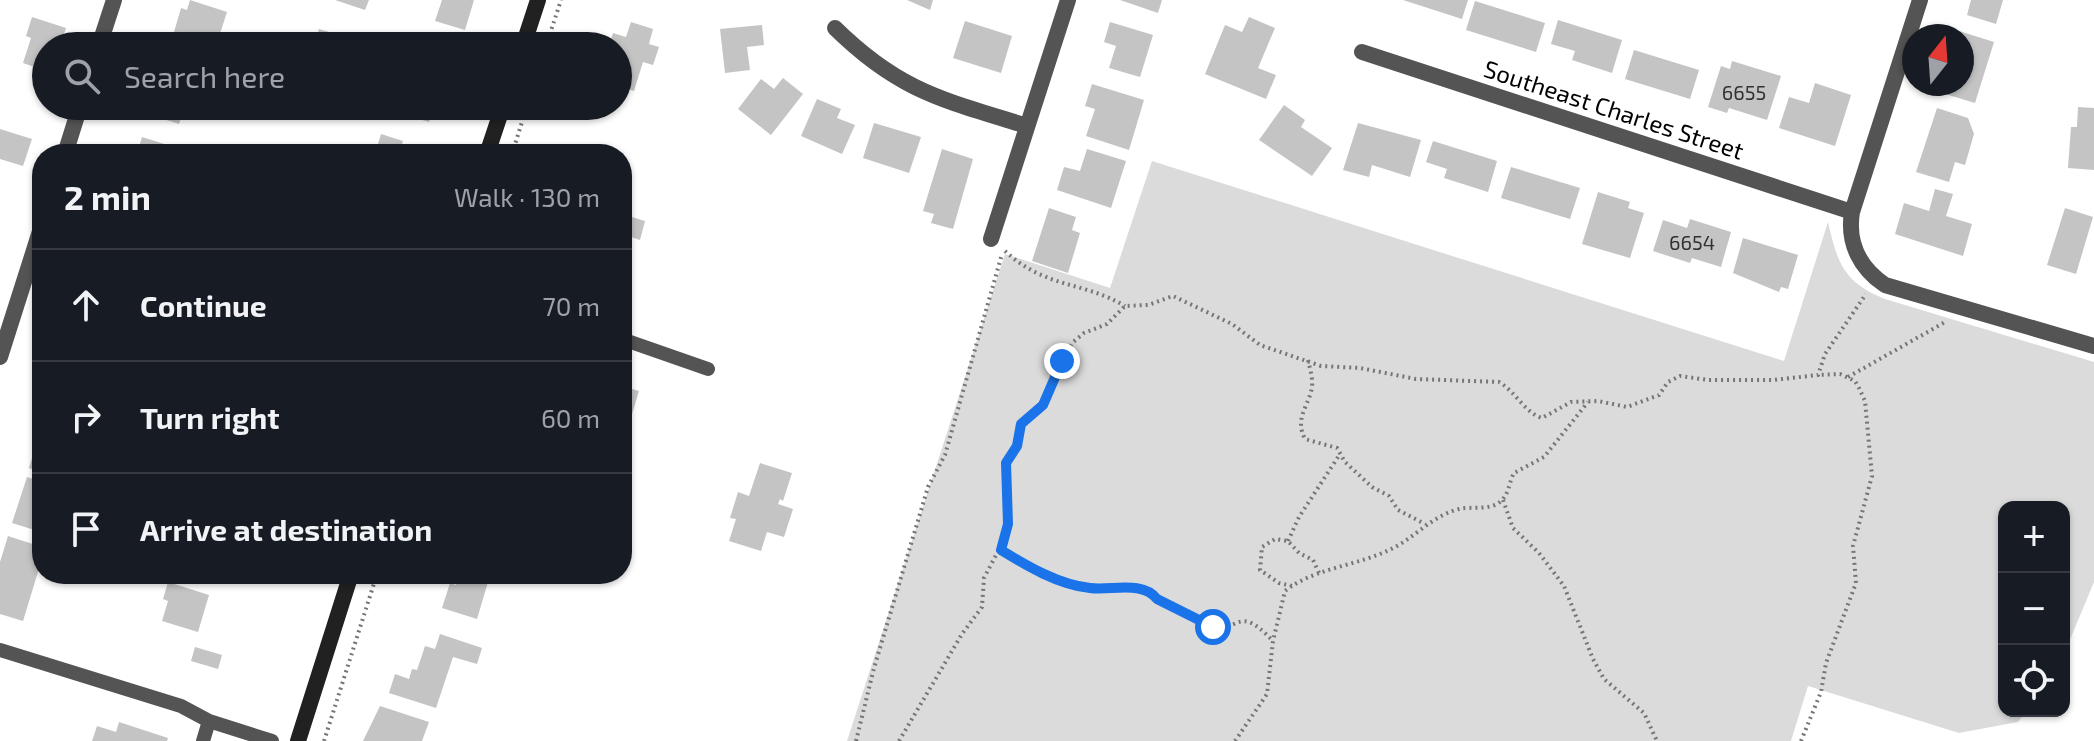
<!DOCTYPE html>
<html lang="en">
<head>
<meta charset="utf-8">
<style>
  :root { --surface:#171b24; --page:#242831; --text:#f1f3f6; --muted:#9ea1a6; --line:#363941 }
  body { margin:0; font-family:"Exo 2",sans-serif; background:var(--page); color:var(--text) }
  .controls { position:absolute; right:24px; bottom:24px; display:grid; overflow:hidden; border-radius:16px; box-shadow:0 2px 6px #0004 }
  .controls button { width:72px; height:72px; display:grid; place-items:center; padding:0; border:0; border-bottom:2px solid var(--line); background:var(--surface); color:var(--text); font:40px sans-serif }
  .compass { position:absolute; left:1902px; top:24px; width:72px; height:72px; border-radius:50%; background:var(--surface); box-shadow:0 2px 6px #0004; rotate:17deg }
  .stop { position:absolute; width:24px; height:24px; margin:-18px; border:6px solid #1a73e8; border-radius:50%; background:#fff }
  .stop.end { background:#1a73e8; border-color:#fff; box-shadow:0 2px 8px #0008 }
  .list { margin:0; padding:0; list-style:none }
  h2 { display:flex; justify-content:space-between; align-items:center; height:104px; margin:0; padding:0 32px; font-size:34px }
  h2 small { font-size:26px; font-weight:400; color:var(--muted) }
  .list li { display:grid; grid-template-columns:52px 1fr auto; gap:24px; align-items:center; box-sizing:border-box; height:112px; padding:0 32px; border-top:2px solid var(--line) }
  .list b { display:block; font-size:30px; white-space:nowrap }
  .list em { font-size:26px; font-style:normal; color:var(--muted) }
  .icon { flex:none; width:44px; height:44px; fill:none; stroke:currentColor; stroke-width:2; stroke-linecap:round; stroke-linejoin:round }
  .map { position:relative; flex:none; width:2094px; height:741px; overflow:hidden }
  .search { position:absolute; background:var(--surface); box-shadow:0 2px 6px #0004; left:32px; top:32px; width:600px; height:88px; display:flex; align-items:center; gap:20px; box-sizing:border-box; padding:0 28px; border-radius:44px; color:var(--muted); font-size:30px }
  .panel { position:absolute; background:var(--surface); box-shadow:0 2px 6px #0004; left:32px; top:144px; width:600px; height:440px; border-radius:32px }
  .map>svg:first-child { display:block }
  .green { fill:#dbdbdb }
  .building { fill:#c4c4c4 }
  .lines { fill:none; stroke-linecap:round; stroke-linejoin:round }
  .path { stroke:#767676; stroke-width:4; stroke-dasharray:2 4; stroke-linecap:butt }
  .service { stroke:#545454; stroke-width:14 }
  .minor { stroke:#545454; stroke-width:16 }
  .secondary { stroke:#212121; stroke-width:16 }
  .route { stroke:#1a73e8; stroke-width:10 }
  .labels { text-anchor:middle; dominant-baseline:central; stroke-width:7; stroke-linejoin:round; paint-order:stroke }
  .number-label { font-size:20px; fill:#313131 }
  .street-label { font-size:24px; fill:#000; stroke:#fff }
</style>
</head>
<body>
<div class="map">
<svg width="2094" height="741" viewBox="0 0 2094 741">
  <rect width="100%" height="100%" fill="#fff"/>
  <path class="green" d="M1152,161l632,200 44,-139c10,43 16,60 57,77l209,63v220l-30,72v-147h-60v204h22l-8,11 -59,11 -151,-47 -17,55h-944l158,-487 105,34z"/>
  <path class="building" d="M190,0l37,12 -11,34h-46l11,-38 6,2z
    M335,0h34l-4,10z
    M442,0h32l-9,30 -30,-9z
    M907,0h26l-3,10z
    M1120,0h42l-4,13z
    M1403,0h65l-6,19z
    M1971,0h32l-7,24 -29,-9z
    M1475,1l70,22 -9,29 -70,-22z
    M32,17l34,11 -6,18h-14v25l-23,-8 8,-25 -5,-2z
    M1249,17l26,11 -17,40 18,7 -10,24 -61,-25 20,-49 17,7z
    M1558,20l64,20 -10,33 -40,-13 3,-9 -24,-7z
    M965,21l47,15 -11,37 -48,-15z
    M631,22l22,7 -4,15 10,3 -6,18 -10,-3 -9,29 -16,-5v-40h-9l4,-13 13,4z
    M1110,22l43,13 -13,42 -31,-9 7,-22 -12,-4z
    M762,25l2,20 -17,2 3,23 -25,3 -5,-44z
    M319,29l37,11 -2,6h-40z
    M1956,30l38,12 -19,61 -33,-10 3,-9h17v-48h-8z
    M1634,50l65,20 -9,29 -65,-20z
    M1732,61l49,15 -14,44 -38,-12 -2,5 -19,-6 13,-41 9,3z
    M783,78l20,16 -32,41 -33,-26 23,-30 13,10z
    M1815,83l36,12 -16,51 -56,-18 10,-31 20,6z
    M1092,84l52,16 -15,50 -43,-14 9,-27 -10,-3z
    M817,99l24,10 -4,9 18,7 -13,29 -41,-18z
    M1284,105l21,15 -4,7 31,21 -20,28 -53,-36z
    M157,106h28l-6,18 -25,-8z
    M390,106h44l-5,16 -40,-12z
    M2078,107l16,1v62l-26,-2 3,-41h6z
    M1937,108l31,10 6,16 -9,31 -10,-3 -6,20 -33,-10z
    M874,123l47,14 -12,36 -46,-15z
    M1358,123l63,17 -11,37 -38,-12 -3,12 -26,-7z
    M0,129l32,10 -9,27 -23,-7z
    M381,134l22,7 -2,7 17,6h-43z
    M142,137l32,10 -2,7h-35z
    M1433,141l64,20 -9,31 -44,-14 3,-9 -21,-7z
    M942,149l31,10 -20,70 -22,-6 3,-9 -11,-3z
    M1087,149l39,12 -15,47 -54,-18 7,-23 16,4z
    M1511,167l69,21 -10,31 -69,-21z
    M1935,189l18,5 -7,22 26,8 -9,32 -68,-22 9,-31 25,8z
    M1598,192l32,10 -2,6 16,5 -14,45 -48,-14z
    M1049,208l27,9 -4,13 8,3 -12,40 -36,-12z
    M2065,208l28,9 -17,57 -29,-9z
    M622,214l23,7 -5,19 -18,-6z
    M1690,219l41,13 -10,35 -29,-9 -2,5 -37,-12 10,-31 24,8z
    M1743,238l55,17 -10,34 -7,-2 -2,5 -46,-19z
    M622,386l17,5 -16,53h-1z
    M41,428h1v45l-13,-5z
    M760,463l32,10 -9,28 -3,-2 -2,5 15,5 -9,28 -17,-5 -6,19 -32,-10 7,-22 -6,-1 8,-26 11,4z
    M27,477l15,5 -1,50 -29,-9z
    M8,536l34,11v12l-19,62 -23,-7v-52z
    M459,574l29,8 -11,37 -35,-11 8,-25 6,2z
    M168,582l41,13 -11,37 -36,-11 6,-20 -5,-2z
    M440,634l42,14 -5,16 -24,-7 -17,51 -47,-15 6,-19 14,5 3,-10 5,1 8,-24 10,3z
    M195,647l27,8 -4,14 -27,-8z
    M380,706l49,16 -7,19h-59z
    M119,722l49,16 -1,3h-75l5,-15 19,6z"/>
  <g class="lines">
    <path class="path" d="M546,46l15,-46
      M512,154l15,-48
      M1005,251c41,38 78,30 120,55
      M1308,360c2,9 5,18 4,27 -3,19 -18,31 -7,52l32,9 8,14 27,25 17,9 9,14 27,14
      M1848,377l99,-56
      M1503,500l10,28 26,25 25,33 29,73 11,20 40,34 13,28
      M1288,541l11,-24 41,-63
      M1001,550c27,16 59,36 90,38 18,1 39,-4 55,2 16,6 46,33 62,37 33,7 28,-25 65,14
      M1292,586l-13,-3 -19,-13 2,-23 13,-8 13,2 11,12 14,7 6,13
      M324,741l53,-167
      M856,741l18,-73 54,-181 17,-32 57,-201
      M899,741l63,-107 20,-27 2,-29 22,-42 -2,-60 2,-13 11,-17 4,-22 22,-19 29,-62 12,-10 23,-9 18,-18 23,-1 25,-9 59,28 28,21 61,21 39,2 56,11 83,3c16,9 26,31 43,36l29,-16 27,-1 29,6 32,-12 9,-13 12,-6 28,4h65l45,-5 7,-21 41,-60
      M1235,741l32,-47 6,-53 12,-50c29,-23 71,-25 104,-41 25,-11 42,-34 70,-41 13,-3 31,2 42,-8 8,-7 8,-19 13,-28l30,-16 44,-55
      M1801,741l20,-49 5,-29 30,-80 -3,-37 19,-70 -7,-75 -6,-13 -4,-7 -15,-7 -22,1"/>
    <path class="service" d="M622,339l86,30
      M0,650l181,56 28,15
      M203,741l6,-20 63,20"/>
    <path class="minor" d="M1920,0l-68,212c-5,31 8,56 33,73l209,61
      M835,28c65,64 109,72 192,98
      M99,46l15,-46
      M1362,52l490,160
      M65,154l15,-48
      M991,239l77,-239
      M0,357l42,-132"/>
    <path class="secondary" d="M523,46l15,-46
      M487,154l16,-48
      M298,741l53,-167"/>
  </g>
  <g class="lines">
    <path class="route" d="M1062,361l-19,44 -22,19 -4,22 -11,17 2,61 -7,26c26,16 58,35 89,38 21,3 52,-8 67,11l56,28"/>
  </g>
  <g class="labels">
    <g class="number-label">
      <text x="1744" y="92">6655</text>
      <text x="1692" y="242">6654</text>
    </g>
    <g class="street-label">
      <text transform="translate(1614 109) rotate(18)">Southeast Charles Street</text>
    </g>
  </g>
</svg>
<div class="controls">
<button>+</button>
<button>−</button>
<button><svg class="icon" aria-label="locate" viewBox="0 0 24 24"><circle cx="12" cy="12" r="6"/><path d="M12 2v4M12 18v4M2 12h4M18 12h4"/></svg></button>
</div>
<svg class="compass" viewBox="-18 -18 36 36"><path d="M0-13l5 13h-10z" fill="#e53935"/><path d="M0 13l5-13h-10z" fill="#9ea1a6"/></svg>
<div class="stop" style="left:1213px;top:627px"></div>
<div class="stop end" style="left:1062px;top:361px"></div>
<div class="search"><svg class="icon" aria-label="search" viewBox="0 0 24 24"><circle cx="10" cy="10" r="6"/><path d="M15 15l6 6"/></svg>Search here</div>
<section class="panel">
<h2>2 min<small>Walk · 130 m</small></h2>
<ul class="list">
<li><svg class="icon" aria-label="ahead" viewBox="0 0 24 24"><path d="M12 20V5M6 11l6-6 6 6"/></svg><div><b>Continue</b></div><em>70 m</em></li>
<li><svg class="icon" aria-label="right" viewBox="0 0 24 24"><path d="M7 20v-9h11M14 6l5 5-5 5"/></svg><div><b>Turn right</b></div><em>60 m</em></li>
<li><svg class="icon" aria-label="arrive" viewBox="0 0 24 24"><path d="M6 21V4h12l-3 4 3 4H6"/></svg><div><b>Arrive at destination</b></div></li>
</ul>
</section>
</div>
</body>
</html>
